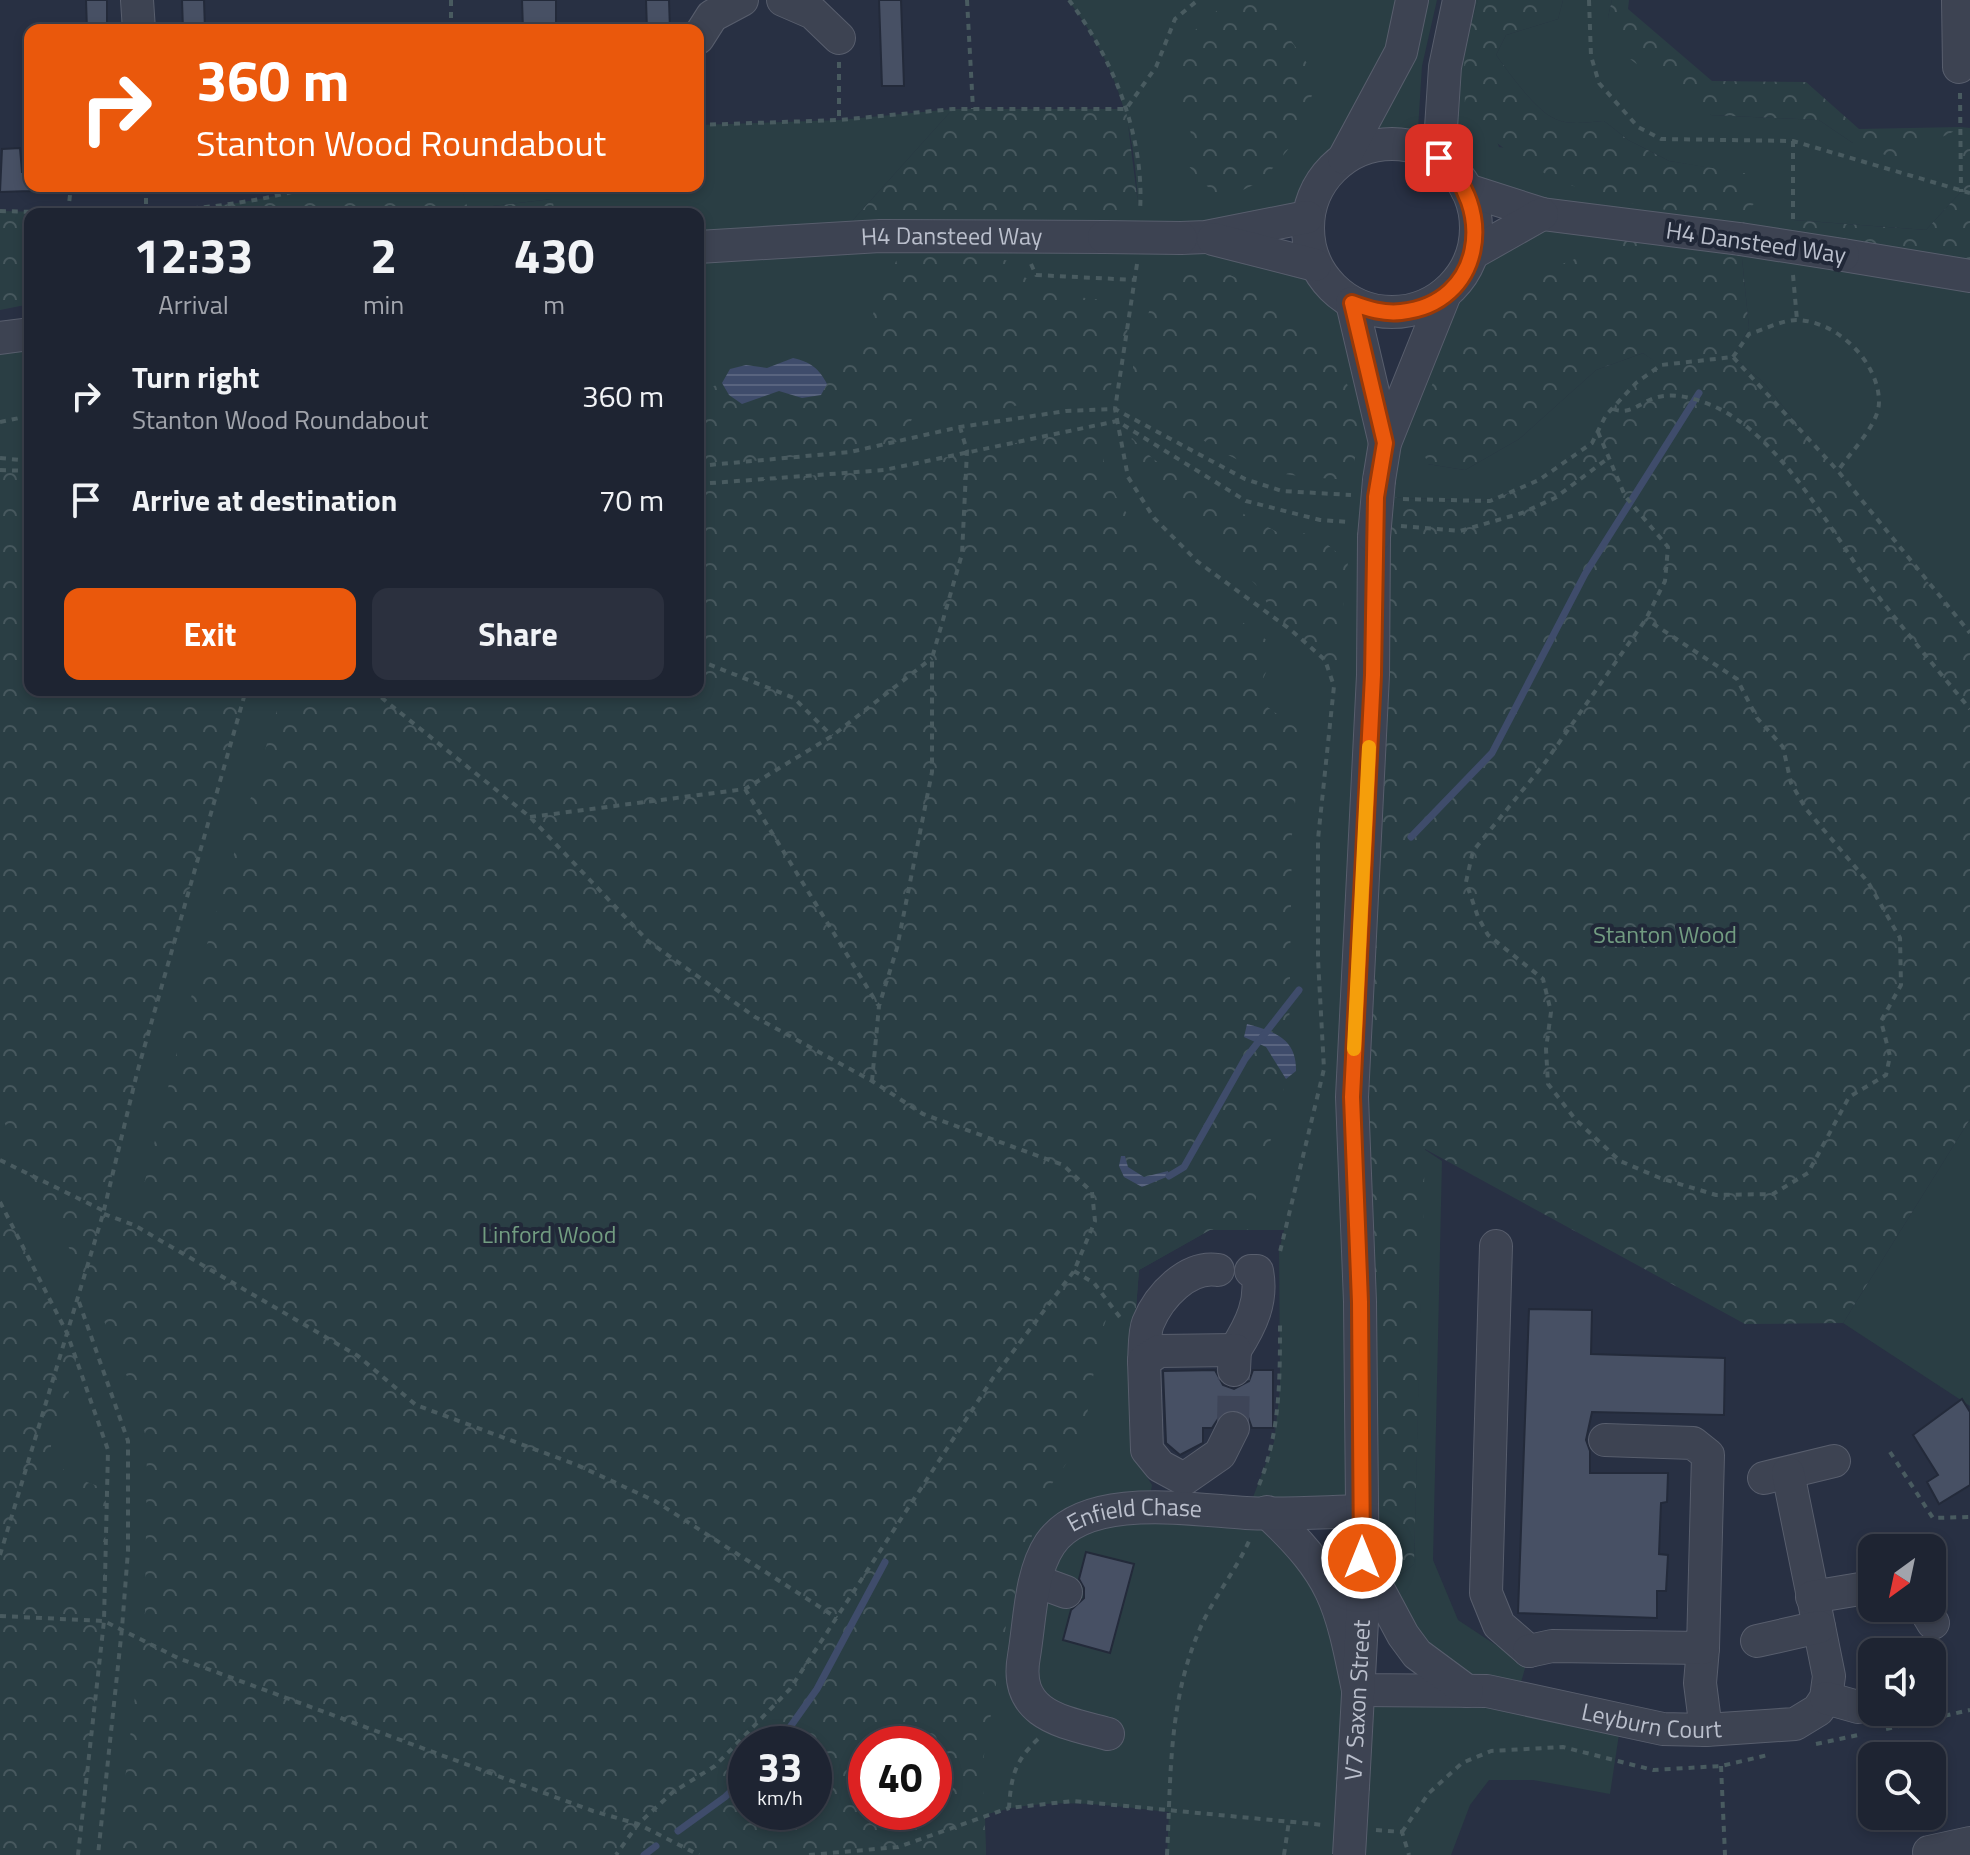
<!DOCTYPE html>
<style>
body{margin:0;font-family:"Titillium Web",sans-serif;background:#2b303e;color:#f1f3f6;height:100vh;display:flex;flex-direction:column;font-size:30px;white-space:nowrap}
*{box-sizing:border-box;margin:0}
p{font-size:26px;color:#a1a4ac}
.icon{flex:none;width:44px;height:44px;fill:none;stroke:currentColor;stroke-width:2;stroke-linecap:round;stroke-linejoin:round}
.map{position:relative;flex:1;overflow:hidden}
.details{position:absolute;left:24px;top:208px;width:680px;height:488px;display:flex;flex-direction:column;background:#1e2432;border-radius:16px;box-shadow:0 4px 12px #0003,0 0 0 2px #3c414d}
.details>*{flex:none}
.banner{position:absolute;left:24px;top:24px;width:680px;height:168px;border-radius:16px;box-shadow:0 4px 12px #0003,0 0 0 2px #3c414d;background:#ea580c;color:#fff;overflow:hidden}
.needle{width:52px;rotate:213deg}
.buttons{position:absolute;left:1858px;top:1534px;display:grid;gap:16px}
.buttons a{display:grid;place-items:center;width:88px;height:88px;border-radius:16px;background:#1e2432;box-shadow:0 4px 12px #0003,0 0 0 2px #3c414d;font-size:40px}
.speed{position:absolute;left:728px;top:1726px;display:flex;gap:16px;font-size:40px;font-weight:700;text-align:center}
.speed>*{display:grid;place-content:center;width:104px;height:104px;border-radius:50%;background:#1e2432;box-shadow:0 4px 12px #0003,0 0 0 2px #3c414d;line-height:1}
.speed small{font-size:20px;font-weight:400}
.speed .limit{border:12px solid #d22;background:#fff;color:#111}
.pin{position:absolute;display:grid;place-items:center;width:68px;height:68px;color:#fff;margin:-34px;border-radius:16px;box-shadow:0 4px 12px #0006}
.me{position:absolute;width:88px;margin:-44px;rotate:0deg;stroke-linejoin:round;filter:drop-shadow(0 0 6px #0008)}
.turn{display:flex;align-items:center;gap:28px;height:168px;padding:0 40px;font-size:36px}
.turn .icon{width:104px;height:104px;stroke-width:2.5}
.turn b{display:block;font-size:56px;line-height:68px}
.eta{display:flex;justify-content:space-evenly;align-items:center;height:136px;text-align:center}
.eta b{font-size:48px;font-weight:700;line-height:56px}
.action{display:flex;gap:16px;margin-top:auto;padding:16px 40px}
.action a{flex:1;height:92px;border-radius:16px;background:#ea580c;color:#fff;font-size:32px;font-weight:700;line-height:92px;text-align:center}
.action a+a{background:#2b303e;color:#f1f3f6}
ul{padding:0;list-style:none}
li{display:flex;align-items:center;gap:24px;height:104px;padding:0 40px}
li div{flex:1}
li b{display:block;font-size:30px}
li em{font-style:normal}
.map>svg:first-child{display:block}
.green{fill:#2a3e44;fill-rule:evenodd}
.forest{fill:url(#forest-crowns);fill-rule:evenodd}
.water{fill:url(#water-rules)}
.lines{fill:none;stroke-linecap:round;stroke-linejoin:round}
.stream{stroke:#3f4c6b;stroke-width:7}
.building{fill:#475064;stroke:#232a3a;stroke-width:2}
.minor-tunnel{stroke:#3e4558;stroke-width:32;stroke-dasharray:32 16;stroke-linecap:butt}
.minor-casing{stroke:#585e6d;stroke-width:34}
.path{stroke:#495b60;stroke-width:4;stroke-dasharray:6 6;stroke-linecap:butt}
.minor{stroke:#3d4352;stroke-width:32}
.minor-bridge-casing{stroke:#585e6d;stroke-width:34;stroke-linecap:butt}
.minor-bridge{stroke:#3d4352;stroke-width:32}
.route-casing{stroke:#983908;stroke-width:20}
.route{stroke:#ea580c;stroke-width:14}
.slow{stroke:#f59e0b;stroke-width:14}
.labels{text-anchor:middle;stroke-width:8;stroke-linejoin:round;paint-order:stroke}
.street-label{font-size:24px;fill:#babfcc;stroke:#212838}
.park-label{font-size:24px;fill:#729c81;stroke:#212838}
</style>
<div class="map">
<svg width="1970" height="1855" viewBox="0 0 1970 1855">
<defs>
<pattern id="forest-crowns" width="20" height="18" patternUnits="userSpaceOnUse" patternTransform="scale(2)"><rect width="20" height="18" fill="#2a3e44"/><path d="M2 6a3 3 0 1 1 6 0M12 15a3 3 0 1 1 6 0" fill="none" stroke="#47585e"/></pattern>
<pattern id="water-rules" width="6" height="5" patternUnits="userSpaceOnUse" patternTransform="scale(2)"><rect width="6" height="5" fill="#3f4c6b"/><path d="M0 2.5h6" fill="none" stroke="#59647f"/></pattern>
</defs>
<rect width="100%" height="100%" fill="#283043"/>
<!-- green -->
<path class="green" d="M 1068,0 L 1412,0 L 1344,158 C 1325,175 1314,192 1307,217 L 1209,237 L 1315,265 L 1332,288 L 1352,303 L 1384,441 L 1445,294 L 1464,273 L 1473,253 L 1541,214 L 1467,190 L 1439,158 L 1459,0 L 1478,0 L 1464,47 L 1499,147 L 1762,177 L 1669,161 L 1628,140 L 1604,121 C 1588,122 1571,126 1555,119 C 1535,110 1509,73 1496,55 L 1506,35 L 1558,19 L 1563,0 L 1612,0 L 1608,17 L 1711,115 L 1819,120 L 1853,143 L 1961,127 L 1961,192 L 1926,230 L 1794,220 L 1791,245 L 1970,275 L 1970,633 L 1763,382 L 1733,357 L 1749,328 L 1740,239 L 1428,464 L 1465,470 L 1519,439 L 1596,370 L 1643,353 L 1661,365 L 1636,383 L 1592,443 L 1539,480 L 1490,501 L 1377,497 L 1362,1511 L 1268,1512 L 1300,1543 L 1358,1690 L 1466,1690 L 1379,1593 L 1414,1564 L 1424,1149 L 1442,1161 L 1433,1560 L 1458,1620 L 1526,1665 L 1517,1696 L 1621,1721 L 1610,1794 L 1533,1780 L 1489,1780 L 1470,1805 L 1451,1855 L 1167,1855 L 1169,1812 C 1106,1805 1046,1795 985,1815 L 986,1855 L 0,1855 L 0,338 L 30,334 L 30,690 L 698,690 L 698,214 L 554,214 L 552,199 L 467,209 L 461,186 L 698,186 L 698,125 L 839,120 L 953,109 L 837,238 L 1138,232 C 1139,143 1123,72 1068,0 ZM 1210,1230 L 1284,1230 L 1279,1251 L 1280,1388 L 1274,1442 L 1247,1513 L 1148,1508 L 1152,1485 L 1142,1469 L 1147,1450 L 1134,1335 L 1139,1270 ZM 746,1744 L 814,1744 L 814,1812 L 746,1812 ZM 866,1744 L 934,1744 L 934,1812 L 866,1812 Z
M 1423,0 L 1437,0 L 1422,66 L 1418,130 L 1377,128 Z
M 1970,1119 L 1970,1406 L 1843,1323 Z"/>
<!-- forest -->
<path class="forest" d="M 1229,0 L 1254,0 L 1290,39 L 1318,79 L 1295,141 L 1263,180 L 1225,199 L 1204,184 L 1187,164 L 1192,137 L 1179,93 L 1184,40 Z
M 1478,0 L 1563,0 L 1558,19 L 1506,35 L 1496,55 C 1509,73 1535,110 1555,119 C 1571,126 1588,122 1604,121 L 1628,140 L 1669,161 L 1762,176 L 1756,202 L 1734,222 C 1623,202 1549,197 1465,115 L 1464,47 Z
M 1612,0 L 1629,0 L 1628,9 L 1712,81 L 1806,82 L 1859,129 L 1961,127 L 1970,128 L 1970,261 L 1791,245 L 1793,220 L 1926,230 L 1961,192 L 1961,128 L 1896,159 L 1853,143 L 1819,120 L 1711,115 L 1683,100 L 1625,55 L 1608,17 Z
M 953,109 L 1126,109 L 1138,204 L 1138,232 L 836,239 Z
M 313,186 L 461,186 L 468,209 L 553,199 L 554,214 L 30,214 L 30,304 L 0,310 L 0,211 C 103,214 214,216 313,186 Z
M 1654,228 L 1740,239 L 1749,328 L 1733,357 L 1763,382 L 1970,633 L 1970,1119 L 1843,1323 L 1745,1324 L 1425,1149 L 1414,1564 L 1379,1593 L 1360,1302 L 1376,497 L 1490,501 L 1539,480 L 1592,443 L 1606,415 L 1636,383 L 1660,365 L 1643,353 L 1596,370 L 1519,439 L 1465,470 L 1428,464 L 1413,426 L 1450,346 L 1552,268 Z
M 900,252 L 974,253 L 1009,261 C 1036,299 1087,297 1129,303 L 1127,337 L 1108,394 L 1070,400 L 1039,399 L 1008,408 L 924,409 L 913,417 L 901,441 L 850,452 L 698,466 L 698,392 L 722,383 L 729,395 L 779,391 L 802,398 L 827,384 L 821,374 L 849,355 L 866,330 Z
M 1212,266 L 1269,294 L 1304,324 L 1339,368 L 1361,412 L 1352,480 C 1321,478 1289,477 1259,468 C 1213,454 1171,416 1133,388 L 1133,363 L 1161,273 Z
M 1098,426 C 1102,445 1103,469 1111,486 C 1145,557 1216,601 1277,648 L 1259,688 L 1266,706 L 1302,732 L 1292,835 L 1289,1043 L 1273,1031 L 1266,1047 L 1286,1079 L 1248,1230 L 1210,1230 L 1139,1270 L 1134,1335 L 1111,1306 L 1099,1340 L 1083,1440 L 1044,1495 L 1007,1620 L 982,1767 L 986,1855 L 116,1855 L 145,1612 L 147,1440 L 128,1379 L 85,1275 L 46,1209 L 5,1124 L 0,1102 L 0,470 L 30,471 L 30,690 L 246,690 L 137,1073 L 103,1213 L 134,1225 L 187,1011 L 283,690 L 698,690 L 698,484 L 884,470 ZM 746,1744 L 814,1744 L 814,1812 L 746,1812 ZM 866,1744 L 934,1744 L 934,1812 L 866,1812 Z
M 1132,438 L 1153,459 L 1240,512 L 1277,532 L 1315,534 L 1348,562 L 1334,686 L 1325,660 L 1273,617 L 1261,590 L 1133,460 L 1128,445 Z
M 0,1201 L 67,1333 L 76,1359 L 64,1414 L 52,1433 L 50,1459 L 73,1477 L 106,1489 L 104,1621 L 78,1855 L 0,1855 Z"/>
<!-- water -->
<path class="water" d="M 793,358 C 810,362 819,368 827,384 L 821,395 L 802,398 L 779,391 L 742,404 L 729,395 L 722,383 L 730,369 L 746,365 L 767,368 Z
M 1247,1024 C 1274,1031 1297,1039 1296,1071 L 1286,1079 L 1266,1047 L 1244,1037 Z
M 1121,1156 L 1125,1156 L 1128,1167 L 1144,1177 L 1168,1171 L 1169,1176 L 1142,1187 L 1124,1177 L 1119,1166 Z"/>
<g class="lines">
<!-- stream -->
<path class="stream" d="M 1411,837 L 1492,753 L 1585,574 L 1699,393
M 1169,1176 L 1184,1167 L 1245,1059 L 1299,990
M 778,1744 L 817,1689 L 885,1562
M 678,1831 L 725,1797 L 746,1777
M 644,1855 L 656,1846"/>
</g>
<!-- building -->
<path class="building" d="M 86,0 L 107,0 L 107,30 L 87,30 Z
M 182,0 L 204,0 L 205,30 L 183,30 Z
M 522,0 L 556,0 L 556,30 L 523,30 Z
M 646,0 L 669,0 L 670,30 L 647,30 Z
M 879,0 L 901,0 L 904,86 L 882,86 Z
M 20,148 L 22,172 L 30,172 L 30,191 L 0,192 L 2,149 Z
M 1529,1309 L 1592,1310 L 1591,1354 L 1725,1358 L 1724,1415 L 1592,1412 L 1586,1440 L 1590,1451 L 1590,1473 L 1668,1473 L 1667,1502 L 1661,1503 L 1659,1554 L 1668,1555 L 1666,1591 L 1657,1591 L 1657,1618 L 1518,1613 Z
M 1215,1370 L 1223,1385 L 1234,1389 L 1249,1381 L 1253,1370 L 1273,1370 L 1273,1428 L 1252,1428 L 1248,1417 L 1231,1409 L 1222,1413 L 1212,1428 L 1203,1428 L 1203,1443 L 1180,1455 L 1166,1443 L 1163,1371 Z
M 1962,1399 L 1970,1412 L 1970,1485 L 1939,1504 L 1927,1482 L 1938,1475 L 1913,1435 Z
M 1086,1552 L 1134,1564 L 1110,1653 L 1063,1640 L 1071,1610 L 1084,1598 L 1084,1588 L 1079,1579 Z"/>
<g class="lines">
<!-- minor-tunnel -->
<path class="minor-tunnel" d="M 1233,1428 L 1234,1370"/>
<defs>
<g id="minor">
<path d="M 137,0 L 139,30"/>
<path d="M 783,0 L 813,13 L 839,38"/>
<path d="M 1958,0 L 1959,67"/>
<path d="M 698,38 L 712,16 L 742,0"/>
<circle cx="1392" cy="228" r="84"/>
<path d="M 1344,158 L 1401,52 L 1412,0"/>
<path d="M 1439,158 L 1445,67 L 1459,0"/>
<path d="M 1467,190 L 1542,214 L 1740,239"/>
<path d="M 1181,238 L 1206,237 L 1307,217"/>
<path d="M 1213,239 L 1315,265"/>
<path id="s1" d="M 698,247 L 880,236 L 1104,237"/>
<path d="M 1473,253 L 1542,214"/>
<path d="M 1843,255 L 1970,276"/>
<path d="M 1352,303 L 1385,443"/>
<path d="M 0,338 L 30,334"/>
<path d="M 1379,480 L 1385,443 L 1445,294"/>
<path d="M 1496,1246 L 1486,1593 L 1499,1625 L 1529,1651"/>
<path d="M 1235,1350 C 1251,1325 1263,1301 1257,1271 L 1251,1271"/>
<path d="M 1144,1361 C 1145,1350 1144,1333 1148,1323 C 1159,1296 1188,1265 1218,1270"/>
<path d="M 1233,1428 L 1220,1454 L 1184,1479 L 1160,1466 L 1147,1450 L 1144,1361 L 1159,1351 L 1235,1350 L 1234,1370"/>
<path d="M 1764,1478 L 1834,1461"/>
<path id="s2" d="M 1267,1512 C 1335,1576 1340,1601 1358,1690 L 1487,1691 L 1663,1729 L 1706,1730 L 1795,1724 L 1818,1710 L 1826,1698 L 1829,1676 L 1788,1473"/>
<path d="M 1365,1564 L 1403,1635 L 1417,1654 L 1467,1691"/>
<path d="M 1036,1581 L 1066,1592"/>
<path d="M 1812,1597 L 1872,1587"/>
<path d="M 1924,1608 L 1933,1623"/>
<path d="M 1757,1641 L 1819,1627"/>
<path d="M 1703,1648 L 1700,1683 L 1706,1730"/>
<path d="M 1529,1651 L 1552,1646 L 1703,1648 L 1708,1455 L 1693,1443 L 1605,1440"/>
<path d="M 1826,1698 L 1858,1707 L 1872,1704"/>
<path id="s3" d="M 1108,1734 C 1064,1722 1013,1716 1024,1656 C 1030,1621 1030,1574 1050,1544 C 1086,1491 1193,1510 1246,1513 C 1284,1515 1323,1512 1362,1511"/>
<path id="s4" d="M 1353,1786 L 1363,1603 L 1360,1302 L 1352,1097 L 1373,675 L 1374,537"/>
<path d="M 1930,1855 L 1929,1852 L 1970,1843"/>
</g>
</defs>
<!-- minor casing -->
<use href="#minor" class="minor-casing"/>
<!-- path -->
<path class="path" d="M 967,0 L 973,109
M 1069,0 C 1113,59 1145,136 1140,211
M 1589,0 L 1591,56 L 1599,83 L 1638,127 L 1661,139 L 1793,141 L 1970,193
M 451,30 L 451,0
M 839,62 L 839,120
M 1960,93 L 1961,192
M 698,125 L 839,120 L 953,109 L 1126,109 L 1156,67 L 1175,19 L 1198,0
M 1793,141 L 1793,222
M 146,186 L 146,214
M 0,211 C 103,214 214,216 313,186
M 68,213 L 71,186
M 1031,264 L 1036,275 L 1136,280
M 1137,264 L 1115,409 L 1128,477 L 1154,518 L 1198,562 L 1291,630 L 1325,660 L 1334,686 L 1318,839 L 1318,959 L 1324,1069 L 1279,1256
M 1793,275 L 1797,320
M 1733,357 L 1749,334 C 1763,330 1782,320 1797,320 C 1837,321 1879,362 1879,402 C 1879,425 1850,452 1838,471
M 24,362 L 28,416
M 1613,409 C 1631,416 1641,401 1658,397 C 1676,393 1694,398 1711,405 C 1783,435 1835,540 1881,600 C 1910,637 1940,673 1970,709
M 0,422 L 29,416
M 1598,432 L 1625,496 L 1668,547 L 1665,581 L 1646,619 L 1544,764 L 1473,851 L 1466,882 L 1478,917 L 1488,935 L 1543,979 L 1551,1012 L 1546,1049 L 1548,1084 L 1575,1119 L 1620,1161 L 1660,1178 L 1716,1195 L 1773,1194 L 1808,1173 L 1849,1097 L 1886,1075 L 1890,1056 L 1881,1021 L 1901,985 L 1900,938 L 1868,882 L 1806,809 L 1791,783 L 1783,747 L 1757,718 L 1737,679 L 1646,619
M 0,458 L 30,461
M 698,466 L 850,452 L 960,427 L 1066,411 L 1115,409 L 1245,479 L 1282,491 L 1351,495
M 0,470 L 30,471
M 698,484 L 884,470 L 1117,421 L 1246,501 L 1320,520 L 1348,522
M 1403,499 L 1490,501 L 1539,480 L 1592,443 L 1606,415 L 1636,383 L 1661,365 L 1733,357 L 1838,471 L 1970,633
M 1401,526 L 1460,531 L 1522,513 L 1555,498 L 1607,459
M 698,660 L 794,698 L 832,736
M 372,690 L 530,817 L 648,941 L 755,1017 L 872,1081 L 923,1114 L 1063,1165 L 1092,1192 L 1095,1221 L 1074,1271 L 993,1378 L 790,1689 L 715,1766 L 673,1792 L 638,1824 L 616,1855
M 745,789 L 878,1005
M 530,817 L 745,789 L 832,736 L 932,658
M 872,1081 L 879,1006 L 897,948 L 932,772 L 932,658 L 962,554 L 967,451 L 960,427
M 0,1160 L 104,1211
M 0,1202 L 67,1333 L 108,1450 L 104,1621 L 78,1855
M 104,1214 L 134,1225 L 358,1356 L 416,1405 L 577,1465 L 655,1501 L 837,1618
M 1074,1271 L 1094,1283 L 1122,1320
M 79,1302 L 128,1441 L 128,1551 L 122,1628 L 98,1855
M 1890,1452 L 1933,1518 L 1970,1517
M 1259,1485 C 1280,1433 1280,1380 1280,1325
M 0,1555 L 103,1214 L 137,1073 L 246,690
M 0,1616 L 104,1621 L 178,1658 L 593,1811 L 638,1824 L 699,1855
M 1886,1729 L 1970,1710
M 1038,1739 C 1015,1761 1011,1776 1009,1808 L 1073,1801 L 1324,1825
M 1816,1744 L 1858,1735
M 1721,1766 L 1725,1855
M 1376,1830 L 1402,1832 L 1409,1855
M 1402,1832 L 1429,1793 L 1462,1763 L 1491,1751 L 1563,1747 L 1653,1770 L 1721,1766 L 1768,1755
M 809,1855 L 898,1847 L 1009,1808
M 1167,1855 C 1171,1778 1168,1703 1199,1631 C 1212,1599 1236,1571 1250,1539
M 1284,1855 L 1289,1821"/>
<!-- minor -->
<use href="#minor" class="minor"/>
<defs>
<path id="minor-bridge" d="M 1104,237 L 1181,238
M 1740,239 L 1843,255
M 1374,537 L 1379,480
M 1349,1855 L 1353,1786"/>
</defs>
<!-- minor-bridge casing -->
<use href="#minor-bridge" class="minor-bridge-casing"/>
<!-- minor-bridge -->
<use href="#minor-bridge" class="minor-bridge"/>
</g>
<g class="lines">
<defs>
<path id="route" d="M 1362,1558 L 1360,1302 L 1352,1097 L 1373,675 L 1376,497 L 1385,443 L 1352,303 C 1368,309 1384,314 1401,312 C 1483,304 1497,207 1439,158"/>
</defs>
<!-- route casing -->
<use href="#route" class="route-casing"/>
<!-- route -->
<use href="#route" class="route"/>
<!-- slow -->
<path class="slow" d="M 1354,1049 L 1369,747"/>
</g>
<g class="labels">
<!-- street labels -->
<g class="street-label">
<text dy="8" stroke="none"><textPath href="#s1" startOffset="254">H4 Dansteed Way</textPath></text>
<text transform="translate(1756 243) rotate(8)" y="8">H4 Dansteed Way</text>
<text dy="8" stroke="none"><textPath href="#s3" startOffset="342">Enfield Chase</textPath></text>
<text dy="8" stroke="none"><textPath href="#s4" startOffset="86">V7 Saxon Street</textPath></text>
<text dy="8" stroke="none"><textPath href="#s2" startOffset="502">Leyburn Court</textPath></text>
</g>
<!-- park labels -->
<g class="park-label">
<text x="1665" y="943">Stanton Wood</text>
<text x="549" y="1243">Linford Wood</text>
</g>
</g>
</svg>
<div class="buttons">
<a><svg class="needle" viewBox="-14 -14 28 28"><path d="M0-13l5 13h-10z" fill="#e53935"/><path d="M0 13l5-13h-10z" fill="#a1a4ac"/></svg></a>
<a><svg class="icon" aria-label="sound" viewBox="0 0 24 24"><path d="M4 9h4l5-4v14l-5-4H4zM17 9q2 3 0 6"/></svg></a>
<a><svg class="icon" aria-label="search" viewBox="0 0 24 24"><circle cx="10" cy="10" r="6"/><path d="M15 15l6 6"/></svg></a>
</div>
<div class="speed"><div>33<small>km/h</small></div><div class="limit">40</div></div>
<div class="pin" style="left:1439px;top:158px;background:#d93025"><svg class="icon" aria-label="arrive" viewBox="0 0 24 24"><path d="M6 21V4h12l-3 4 3 4H6"/></svg></div>
<svg class="me" style="left:1362px;top:1558px" viewBox="-20 -20 40 40"><circle r="17" fill="#ea580c" stroke="#fff" stroke-width="3"/><path d="M0-11L8 9 0 5-8 9z" fill="#fff"/></svg>
<div class="banner">
<div class="turn"><svg class="icon" aria-label="right" viewBox="0 0 24 24"><path d="M7 20v-9h11M14 6l5 5-5 5"/></svg><div><b>360 m</b>Stanton Wood Roundabout</div></div>
</div>
<section class="details">
<div class="eta">
<div><b>12:33</b><p>Arrival</p></div>
<div><b>2</b><p>min</p></div>
<div><b>430</b><p>m</p></div>
</div>
<ul>
<li><svg class="icon" aria-label="right" viewBox="0 0 24 24"><path d="M7 20v-9h11M14 6l5 5-5 5"/></svg><div><b>Turn right</b><p>Stanton Wood Roundabout</p></div><em>360 m</em></li>
<li><svg class="icon" aria-label="arrive" viewBox="0 0 24 24"><path d="M6 21V4h12l-3 4 3 4H6"/></svg><div><b>Arrive at destination</b></div><em>70 m</em></li>
</ul>
<div class="action"><a>Exit</a><a>Share</a></div>
</section>
</div>
